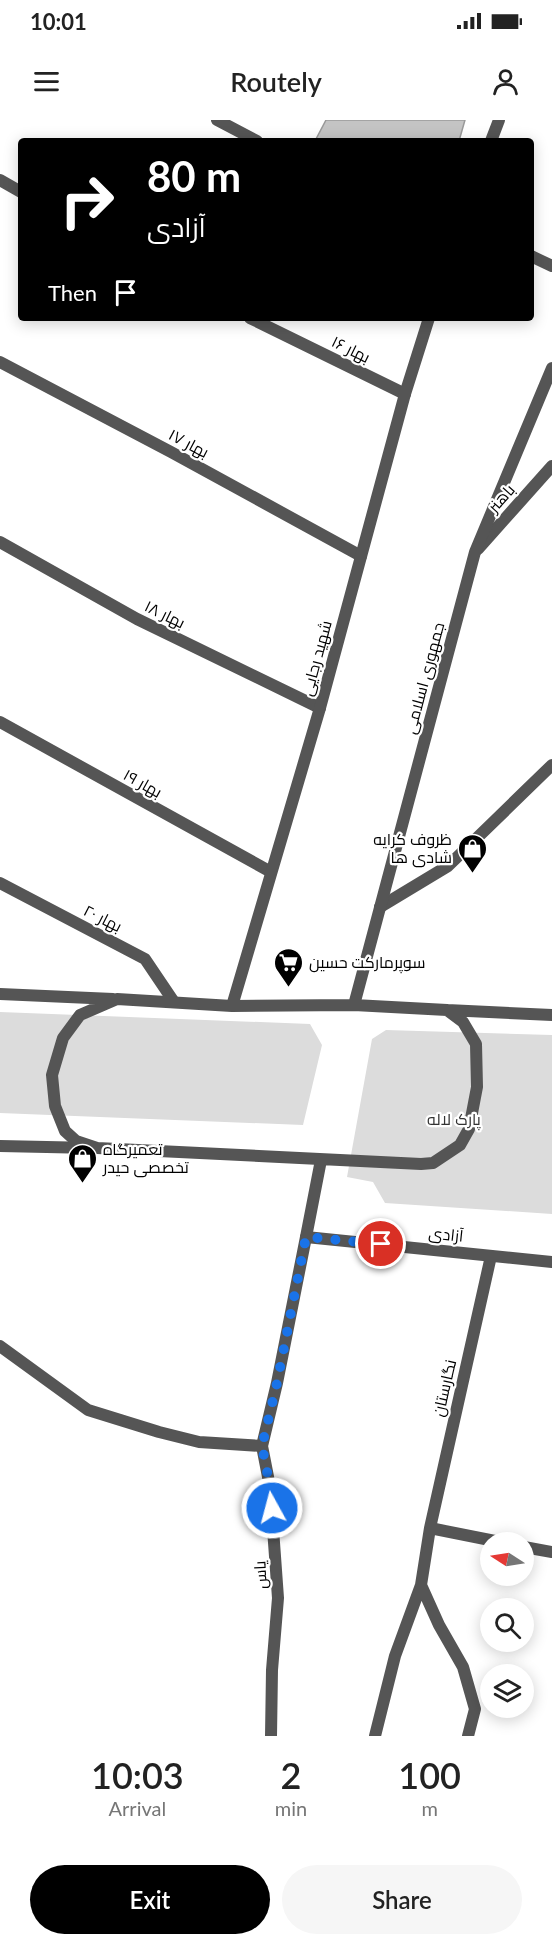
<!DOCTYPE html>
<meta charset="utf-8">
<style>
body{margin:0;font-family:Lato,Cairo,sans-serif;background:#f6f6f6;color:#222;height:100vh;display:flex;flex-direction:column;font-size:22px;white-space:nowrap}
*{box-sizing:border-box;margin:0}
p{font-size:20px;color:#767676}
.icon{flex:none;width:33px;height:33px;fill:none;stroke:currentColor;stroke-width:2;stroke-linecap:round;stroke-linejoin:round}
.map{position:relative;height:1616px;overflow:hidden}
.sheet{display:flex;flex-direction:column;background:#fff;flex:1}
.sheet>*{flex:none}
.banner{position:absolute;left:18px;top:18px;width:516px;height:183px;border-radius:6px;box-shadow:0 3px 15px #0003;background:#000;color:#fff;overflow:hidden}
.needle{width:39px;rotate:282deg}
.buttons{position:absolute;left:480px;top:1412px;display:grid;gap:12px}
.buttons a{display:grid;place-items:center;width:54px;height:54px;border-radius:50%;background:#fff;box-shadow:0 3px 15px #0003;font-size:30px}
.pin{position:absolute;display:grid;place-items:center;width:51px;height:51px;color:#fff;margin:-26px;border:3px solid #fff;border-radius:50%;box-shadow:0 2px 6px #0007}
.me{position:absolute;width:66px;margin:-33px;rotate:353deg;stroke-linejoin:round;filter:drop-shadow(0 0 4px #0008)}
.turn{display:flex;align-items:center;gap:21px;height:126px;padding:0 30px;font-size:27px}
.turn .icon{width:78px;height:78px;stroke-width:2.5}
.turn b{display:block;font-size:42px;line-height:51px}
.then{display:flex;align-items:center;height:57px;padding:0 30px;background:#0003;gap:12px;font-size:22px}
.eta{display:flex;justify-content:space-evenly;align-items:center;height:102px;text-align:center}
.eta b{font-size:36px;font-weight:600;line-height:42px}
.button{display:flex;gap:12px;margin-top:auto;padding:12px 30px}
.button a{flex:1;height:69px;border-radius:36px;background:#000;color:#fff;font-size:24px;font-weight:600;line-height:69px;text-align:center}
.button a+a{background:#f6f6f6;color:#222}
.status{display:flex;justify-content:space-between;align-items:center;height:42px;padding:0 30px;background:#fff;direction:ltr}
.status svg{height:16px;fill:currentColor}
header{display:flex;justify-content:space-between;align-items:center;height:78px;padding:0 30px;background:#fff;font-size:27px;font-weight:600}
.map>svg:first-child{display:block}
.green{fill:#dcdcdc}
.building{fill:#c4c4c4;stroke:#999;stroke-width:1.5}
.lines{fill:none;stroke-linecap:round;stroke-linejoin:round}
.service{stroke:#555;stroke-width:12}
.minor{stroke:#555;stroke-width:12}
.tertiary{stroke:#555;stroke-width:12}
.route{stroke:#1a73e8;stroke-width:10;stroke-dasharray:0 18}
.labels{text-anchor:middle;stroke-width:4.5;stroke-linejoin:round;paint-order:stroke}
.street-label{font-size:16px;fill:#000;stroke:#fff}
.poi-label{font-size:16px;fill:#000;stroke:#fff;text-anchor:start}
.park-label{font-size:16px;fill:#333;stroke:#fff}
</style>
<div class="status"><b>10:01</b><svg viewBox="0 0 49 12"><path d="M0 12V9h3v3zM5 12V6h3v6zM10 12V3h3v9zM15 12V0h3v12zM26 1h20v11H26zM47 4h2v5h-2z"/></svg></div>
<header><svg class="icon" aria-label="menu" viewBox="0 0 24 24"><path d="M4 6h16M4 12h16M4 18h16"/></svg>Routely<svg class="icon" aria-label="person" viewBox="0 0 24 24"><circle cx="12" cy="8" r="4"/><path d="M4 21q1-7 8-7t8 7"/></svg></header>
<div class="map">
<svg width="552" height="1616" viewBox="0 0 552 1616">
<rect width="100%" height="100%" fill="#fff"/>
<!-- green -->
<path class="green" d="M 0,892 L 310,904 L 322,925 L 303,1005 L 0,993 Z
M 386,910 L 552,915 L 552,1094 L 385,1083 L 373,1062 L 347,1057 L 372,919 Z"/>
<!-- building -->
<path class="building" d="M 326,0 L 465,0 L 459,21 L 315,21 Z"/>
<g class="lines">
<!-- service -->
<path class="service" d="M 217,0 L 257,21
M 0,60 L 21,72
M 531,136 L 552,146
M 250,198 L 405,274"/>
<!-- minor -->
<path class="minor" d="M 0,242 L 171,332 L 361,436
M 0,422 L 137,499 L 320,588
M 478,429 L 552,346
M 0,602 L 271,752
M 0,763 L 145,839 L 174,882
M 380,787 L 448,746 L 552,645
M 0,1026 L 93,1028
M 0,1226 L 88,1290 L 159,1312 L 199,1322 L 262,1326
M 430,1408 L 500,1422
M 524,1427 L 552,1432
M 421,1465 L 439,1505 L 463,1547 L 475,1589 L 468,1616
M 271,1616 L 272,1550 L 278,1478 L 270,1367 L 262,1326 L 277,1263 L 306,1117
M 375,1616 L 395,1536 L 421,1465 L 430,1408 L 491,1136"/>
<!-- tertiary -->
<path class="tertiary" d="M 491,21 L 499,0
M 0,874 L 113,879
M 117,879 L 232,886 L 354,885 L 447,890 L 463,902 L 476,924 L 477,967 L 469,1009 L 460,1025 L 433,1043 L 421,1044 L 97,1028 L 76,1021 L 65,1011 L 55,986 L 52,955 L 63,918 L 80,895 Z
M 354,885 L 475,432 L 552,248
M 232,886 L 320,588 L 405,274 L 429,198
M 447,890 L 552,895
M 321,1040 L 306,1117 L 552,1142"/>
</g>
<g class="lines">
<!-- route -->
<path class="route" d="M 272,1388 L 270,1367 L 262,1326 L 277,1263 L 306,1117 L 381,1124"/>
</g>
<!-- icons -->
<defs>
<symbol id="shop-pin" viewBox="-11 -11 22 30"><path d="M0 17L-7.5 6A9.5 9.5 0 1 1 7.5 6Z" fill="#000" stroke="#fff"/><path d="M-5-2.5h2.3a2.7 3.5 0 0 1 5.4 0H5L5.5 6h-11ZM-1.5-2.5h3a1.5 2.3 0 0 0-3 0Z" fill="#fff"/></symbol>
<symbol id="supermarket-pin" viewBox="-11 -11 22 30"><path d="M0 17L-7.5 6A9.5 9.5 0 1 1 7.5 6Z" fill="#000" stroke="#fff"/><path d="M-6-5.5h2.5l.6 2H6L4.5 2H-2.5L-4.4-4H-6ZM-1.5 3.2a1.3 1.3 0 1 0 .1 0ZM3 3.2a1.3 1.3 0 1 0 .1 0Z" fill="#fff"/></symbol>
</defs>
<g fill-rule="evenodd">
<use href="#shop-pin" x="456" y="712" width="33" height="45"/>
<use href="#supermarket-pin" x="272" y="826" width="33" height="45"/>
<use href="#shop-pin" x="66" y="1022" width="33" height="45"/>
</g>
<g class="labels">
<!-- street labels -->
<g class="street-label">
<text transform="translate(351 229) rotate(26)" y="6">بهار ۱۶</text>
<text transform="translate(189 323) rotate(28)" y="6">بهار ۱۷</text>
<text transform="translate(501 378) rotate(-48)" y="6">باهنر</text>
<text transform="translate(165 494) rotate(26)" y="6">بهار ۱۸</text>
<text transform="translate(316 538) rotate(-75)" y="6">شهید رجایی</text>
<text transform="translate(424 558) rotate(-75)" y="6">جمهوری اسلامی</text>
<text transform="translate(143 663) rotate(29)" y="6">بهار ۱۹</text>
<text transform="translate(103 798) rotate(27)" y="6">بهار ۲۰</text>
<text transform="translate(446 1114) rotate(6)" y="6">آزادی</text>
<text transform="translate(444 1268) rotate(-77)" y="6">نگارستان</text>
<text transform="translate(260 1455) rotate(-93)" y="6">یاس</text>
</g>
<!-- poi labels -->
<g class="poi-label">
<text x="452" y="725" text-anchor="end">ظروف کرایه<tspan x="452" dy="18">شادی ها</tspan></text>
<text x="309" y="848">سوپرمارکت حسین</text>
<text x="103" y="1035">تعمیرگاه<tspan x="103" dy="18">تخصصی حیدر</tspan></text>
</g>
<!-- park labels -->
<g class="park-label">
<text x="454" y="1005">پارک لاله</text>
</g>
</g>
</svg>
<div class="buttons">
<a><svg class="needle" viewBox="-14 -14 28 28"><path d="M0-13l5 13h-10z" fill="#e53935"/><path d="M0 13l5-13h-10z" fill="#767676"/></svg></a>
<a><svg class="icon" aria-label="search" viewBox="0 0 24 24"><circle cx="10" cy="10" r="6"/><path d="M15 15l6 6"/></svg></a>
<a><svg class="icon" aria-label="layers" viewBox="0 0 24 24"><path d="M12 4l9 5-9 5-9-5zM3 14l9 5 9-5"/></svg></a>
</div>
<div class="pin" style="left:381px;top:1124px;background:#d93025"><svg class="icon" aria-label="arrive" viewBox="0 0 24 24"><path d="M6 21V4h12l-3 4 3 4H6"/></svg></div>
<svg class="me" style="left:272px;top:1388px" viewBox="-20 -20 40 40"><circle r="17" fill="#1a73e8" stroke="#fff" stroke-width="3"/><path d="M0-11L8 9 0 5-8 9z" fill="#fff"/></svg>
<div class="banner">
<div class="turn"><svg class="icon" aria-label="right" viewBox="0 0 24 24"><path d="M7 20v-9h11M14 6l5 5-5 5"/></svg><div><b>80 m</b>آزادی</div></div>
<div class="then">Then<svg class="icon" aria-label="arrive" viewBox="0 0 24 24"><path d="M6 21V4h12l-3 4 3 4H6"/></svg></div>
</div>
</div>
<section class="sheet">
<div class="eta">
<div><b>10:03</b><p>Arrival</p></div>
<div><b>2</b><p>min</p></div>
<div><b>100</b><p>m</p></div>
</div>
<div class="button"><a>Exit</a><a>Share</a></div>
</section>
